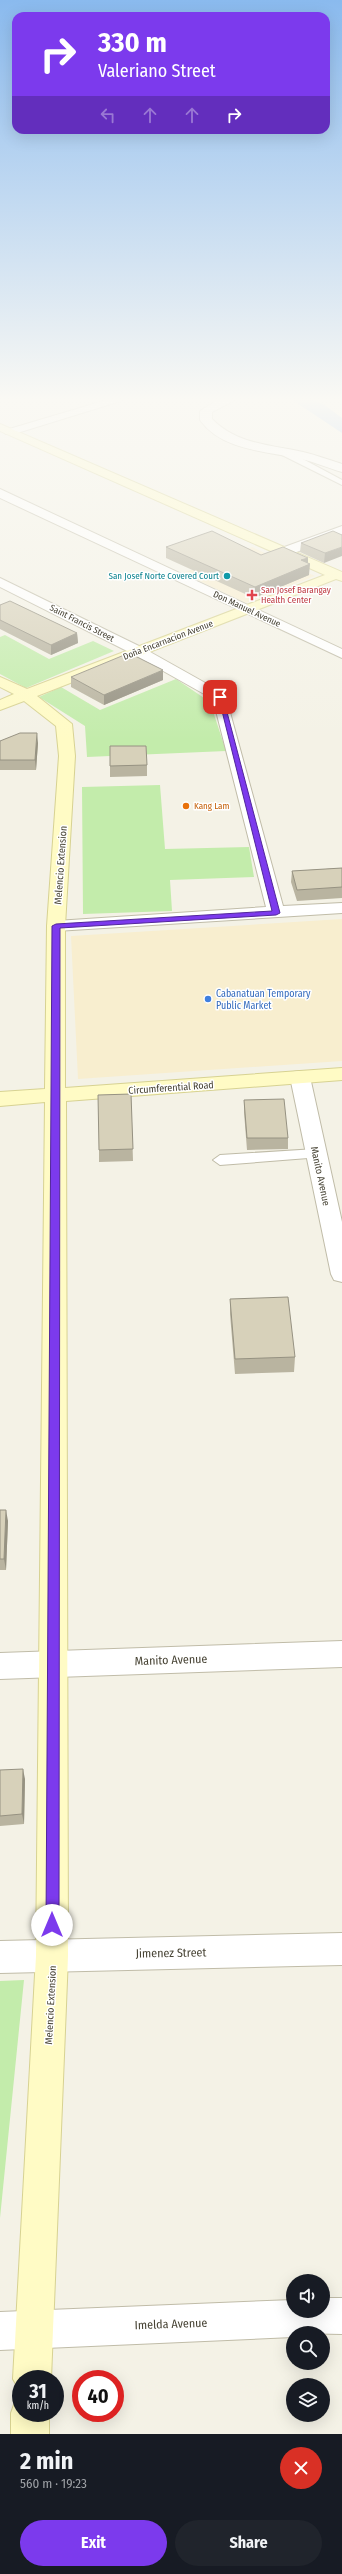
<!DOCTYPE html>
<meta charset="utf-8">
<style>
body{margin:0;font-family:"Fira Sans Condensed",sans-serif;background:#20242c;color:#f1f3f6;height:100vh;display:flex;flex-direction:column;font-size:15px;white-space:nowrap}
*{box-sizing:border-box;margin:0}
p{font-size:13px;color:#9ea1a6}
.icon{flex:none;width:22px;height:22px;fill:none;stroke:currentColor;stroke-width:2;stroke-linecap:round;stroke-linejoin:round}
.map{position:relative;height:2434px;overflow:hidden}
.panel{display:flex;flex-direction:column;background:#171b24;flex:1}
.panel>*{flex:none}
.banner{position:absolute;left:12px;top:12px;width:318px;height:122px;border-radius:12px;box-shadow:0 4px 16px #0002;background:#7c3aed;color:#fff;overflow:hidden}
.controls{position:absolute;left:286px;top:2274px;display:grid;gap:8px}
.controls a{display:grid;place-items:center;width:44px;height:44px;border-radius:50%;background:#171b24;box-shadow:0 4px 16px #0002;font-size:20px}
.speed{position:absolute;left:12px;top:2370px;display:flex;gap:8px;font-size:20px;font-weight:700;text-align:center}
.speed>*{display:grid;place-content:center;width:52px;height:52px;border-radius:50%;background:#171b24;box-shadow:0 4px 16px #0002;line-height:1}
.speed small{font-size:10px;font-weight:400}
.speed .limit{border:6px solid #d22;background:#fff;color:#111}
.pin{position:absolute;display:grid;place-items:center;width:34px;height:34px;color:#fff;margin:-17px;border-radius:8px;box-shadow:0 2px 6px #0006}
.me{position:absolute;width:44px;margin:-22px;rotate:0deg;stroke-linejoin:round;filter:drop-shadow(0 0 3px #0008)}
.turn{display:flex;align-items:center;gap:14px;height:84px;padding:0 20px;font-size:18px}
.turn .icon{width:52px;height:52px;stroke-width:2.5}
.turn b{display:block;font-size:28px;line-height:34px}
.lanes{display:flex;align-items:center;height:38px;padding:0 20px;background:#0003;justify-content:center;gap:20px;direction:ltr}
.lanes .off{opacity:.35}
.round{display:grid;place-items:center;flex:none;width:42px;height:42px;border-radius:21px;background:#20242c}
.overview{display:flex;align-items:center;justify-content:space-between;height:68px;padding:0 20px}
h1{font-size:24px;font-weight:700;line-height:30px}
.cta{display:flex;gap:8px;margin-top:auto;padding:8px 20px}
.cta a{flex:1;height:46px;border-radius:24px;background:#7c3aed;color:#fff;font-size:16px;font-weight:700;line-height:46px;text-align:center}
.cta a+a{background:#20242c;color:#f1f3f6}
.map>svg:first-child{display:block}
.commercial{fill:#f8eecf}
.green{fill:#c3ecab}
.water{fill:#9dc2f6}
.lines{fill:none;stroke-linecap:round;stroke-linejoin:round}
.lane-casing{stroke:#c0bca8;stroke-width:2}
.street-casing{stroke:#c0bca8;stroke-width:2}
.secondary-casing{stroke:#d7d292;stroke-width:2}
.lane{fill:#fff;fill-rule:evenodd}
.street{fill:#fff;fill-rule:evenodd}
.secondary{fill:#fffbc5;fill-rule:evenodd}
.wall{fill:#b9b4a0}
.shaded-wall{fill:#969282}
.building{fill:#d7d1ba;stroke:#969282}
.route{fill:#7c3aed;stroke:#51269a}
.culture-dot{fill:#0f9aa8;stroke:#fff;stroke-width:1.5}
.health-dot{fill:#e0444e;stroke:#fff;stroke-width:1.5}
.food-dot{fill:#e8710a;stroke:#fff;stroke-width:1.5}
.shop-dot{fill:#3f7fe0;stroke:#fff;stroke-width:1.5}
.labels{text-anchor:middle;stroke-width:3;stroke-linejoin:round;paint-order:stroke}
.far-culture-label{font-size:9px;fill:#0d838f;stroke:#fff;text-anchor:end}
.far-health-label{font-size:9px;fill:#be3a42;stroke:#fff;text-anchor:start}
.far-street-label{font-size:9px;fill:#474334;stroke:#fff}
.far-food-label{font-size:9px;fill:#c56008;stroke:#fff;text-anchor:start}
.street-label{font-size:10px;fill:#474334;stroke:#fff}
.shop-label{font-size:10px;fill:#366cbe;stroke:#fff;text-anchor:start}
.near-street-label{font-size:12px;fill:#474334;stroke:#fff}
</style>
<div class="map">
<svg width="342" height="2434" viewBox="0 0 342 2434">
<rect width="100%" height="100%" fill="#f4f2e6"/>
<!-- commercial -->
<path class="commercial" d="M 252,547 L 315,576 L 246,603 L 183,573 Z
M 342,919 L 342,1061 L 78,1079 L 71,936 Z"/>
<!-- green -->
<path class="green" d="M 5,635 L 49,659 L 93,641 L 114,651 L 26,688 L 0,674 L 0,637 Z
M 176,679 L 210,702 L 226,751 L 87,757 L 85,726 L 39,697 L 61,687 L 100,710 Z
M 160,785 L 165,849 L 249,847 L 254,877 L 170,880 L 172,911 L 83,914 L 82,787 Z
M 24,1980 L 0,2218 L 0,1981 Z"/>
<!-- water -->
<path class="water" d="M 291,399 C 320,399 319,401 342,418 L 342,433 Z"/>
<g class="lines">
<defs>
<path id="lane" d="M 280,450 L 286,450 L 342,480 L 342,485 L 280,454 Z
M 316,1149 L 321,1151 L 323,1154 L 321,1157 L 220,1165 L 213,1160 L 220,1155 Z"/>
<path id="street" d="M 110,399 L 127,399 L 14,434 L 6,434 L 4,432 L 6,430 Z
M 219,399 L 237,399 L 212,412 L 212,419 C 236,444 271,445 303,452 C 316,455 329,460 342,464 L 342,472 C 328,468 315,462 301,459 C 267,451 222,451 200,420 L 200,411 Z
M 0,489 L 342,649 L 342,658 L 0,498 Z
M 342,526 L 342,534 L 289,555 L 284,556 L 278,552 L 279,549 Z
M 0,578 L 143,648 L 225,694 L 283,906 L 342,903 L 342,913 L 56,931 L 50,930 L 47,926 L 50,922 L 56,921 L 266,907 L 213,699 L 133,654 L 0,587 Z
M 300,1071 L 307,1072 L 310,1077 L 342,1222 L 342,1282 L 334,1280 L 331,1274 L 290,1077 L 293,1072 Z
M 342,1641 L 342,1667 L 0,1679 L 0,1653 Z
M 342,1933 L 342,1965 L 0,1973 L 0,1941 Z
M 323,2298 L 342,2298 L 342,2334 L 293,2333 L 293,2337 L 0,2350 L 0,2312 L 293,2300 L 293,2311 L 323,2311 Z"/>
<path id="secondary" d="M 0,424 L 342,572 L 342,581 L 336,579 L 37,696 L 72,724 L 75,756 L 65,926 L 65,1088 L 342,1068 L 342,1080 L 66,1101 L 68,1956 L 51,2379 L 21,2379 L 21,2393 L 13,2379 L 36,1956 L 45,1102 L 0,1106 L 0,1092 L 45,1089 L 47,926 L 59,756 L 56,726 L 24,701 L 0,710 L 0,700 L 14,694 L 0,687 L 0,677 L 27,689 L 325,575 L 0,431 Z
M 21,2398 L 21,2413 L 49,2413 L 49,2434 L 11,2434 L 11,2413 L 16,2399 Z"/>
</defs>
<!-- lane casing -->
<use href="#lane" class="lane-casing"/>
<!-- street casing -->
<use href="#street" class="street-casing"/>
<!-- secondary casing -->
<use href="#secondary" class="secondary-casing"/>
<!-- lane -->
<use href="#lane" class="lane"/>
<!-- street -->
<use href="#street" class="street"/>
<!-- secondary -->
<use href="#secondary" class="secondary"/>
</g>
<!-- wall -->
<path class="wall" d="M 342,535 L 324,563 L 300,552 L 301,543 Z
M 166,547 L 261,555 L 308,558 L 308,563 L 309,575 L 254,598 L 166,558 Z
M 0,605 L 77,633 L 78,643 L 51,655 L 0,629 Z
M 71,677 L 163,680 L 104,705 L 71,687 Z
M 0,741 L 38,743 L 36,770 L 0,770 Z
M 110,746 L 147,765 L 147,776 L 110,777 Z
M 342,868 L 342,898 L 297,901 L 291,882 L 292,871 Z
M 131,1094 L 133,1161 L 99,1162 L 99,1150 Z
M 244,1100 L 288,1138 L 288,1149 L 247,1150 L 244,1112 Z
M 230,1299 L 295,1357 L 294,1372 L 235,1374 L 230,1314 Z
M 0,1510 L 8,1521 L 6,1570 L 0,1570 Z
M 0,1770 L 25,1779 L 24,1824 L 0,1826 Z"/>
<!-- shaded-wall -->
<path class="shaded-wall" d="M 342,547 L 342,556 L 324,563 L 325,553 Z
M 308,558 L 308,565 L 310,564 L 309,575 L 254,598 L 255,587 L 301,560 Z
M 77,633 L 78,643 L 51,655 L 51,645 Z
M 163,670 L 163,680 L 104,705 L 104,695 Z
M 37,733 L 38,743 L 36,770 L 35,760 Z
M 6,1510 L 8,1521 L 6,1570 L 4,1559 Z
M 23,1769 L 25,1779 L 24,1824 L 22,1814 Z"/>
<!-- building -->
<path class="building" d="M 212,531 L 261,555 L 283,547 L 308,558 L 301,560 L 310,564 L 255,587 L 166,547 Z
M 333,531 L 342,535 L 342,547 L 325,553 L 301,543 Z
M 10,601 L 77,633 L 51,645 L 0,620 L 0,605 Z
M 129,653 L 163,670 L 104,695 L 71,677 Z
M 20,733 L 37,733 L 35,760 L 0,760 L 0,741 Z
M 110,746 L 146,746 L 147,765 L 110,766 Z
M 342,868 L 342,887 L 297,890 L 292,871 Z
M 131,1094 L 133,1149 L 99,1150 L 98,1095 Z
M 284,1099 L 288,1138 L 247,1138 L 244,1100 Z
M 288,1297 L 295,1357 L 235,1359 L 230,1299 Z
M 0,1510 L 6,1510 L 4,1559 L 0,1559 Z
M 23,1769 L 22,1814 L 0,1816 L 0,1770 Z"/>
<!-- sky -->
<linearGradient id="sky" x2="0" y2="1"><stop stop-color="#8abaee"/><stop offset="0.54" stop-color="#faf9f4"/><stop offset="1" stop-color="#faf9f4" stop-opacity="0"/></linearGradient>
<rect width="342" height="740" fill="url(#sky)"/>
<!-- route -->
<path class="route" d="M 218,695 L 223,697 L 280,913 L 276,915 L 60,928 L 59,1925 L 57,1930 L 52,1932 L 48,1930 L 46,1925 L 52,926 L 56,924 L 272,911 Z"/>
<!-- markers -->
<circle class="culture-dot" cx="227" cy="576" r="4"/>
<path class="health-dot" d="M250 589h4v4h4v4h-4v4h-4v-4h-4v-4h4z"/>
<circle class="food-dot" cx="186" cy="806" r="4"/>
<circle class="shop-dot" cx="208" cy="999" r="4"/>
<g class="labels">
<!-- far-culture labels -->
<g class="far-culture-label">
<text x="219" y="579">San Josef Norte Covered Court</text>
</g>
<!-- far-health labels -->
<g class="far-health-label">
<text x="261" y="593">San Josef Barangay<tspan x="261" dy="10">Health Center</tspan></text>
</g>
<!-- far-street labels -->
<g class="far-street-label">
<text transform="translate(247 609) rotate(25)" y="3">Don Manuel Avenue</text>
<text transform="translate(82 623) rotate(27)" y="3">Saint Francis Street</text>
<text transform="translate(168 640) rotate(-21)" y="3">Doña Encarnacion Avenue</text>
</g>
<!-- far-food labels -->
<g class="far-food-label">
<text x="194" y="809">Kang Lam</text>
</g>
<!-- street labels -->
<g class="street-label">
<text transform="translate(60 865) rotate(-86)" y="4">Melencio Extension</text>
<text transform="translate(171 1087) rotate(-4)" y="4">Circumferential Road</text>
<text transform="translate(321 1176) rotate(78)" y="4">Manito Avenue</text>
<text transform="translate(50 2005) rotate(-87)" y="4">Melencio Extension</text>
</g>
<!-- shop labels -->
<g class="shop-label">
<text x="216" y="997">Cabanatuan Temporary<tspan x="216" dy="12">Public Market</tspan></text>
</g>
<!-- near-street labels -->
<g class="near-street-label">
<text transform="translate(171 1660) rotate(-2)" y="4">Manito Avenue</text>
<text transform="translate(171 1953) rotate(-1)" y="4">Jimenez Street</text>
<text transform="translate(171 2324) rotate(-2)" y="4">Imelda Avenue</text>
</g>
</g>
</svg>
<div class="controls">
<a><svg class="icon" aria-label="sound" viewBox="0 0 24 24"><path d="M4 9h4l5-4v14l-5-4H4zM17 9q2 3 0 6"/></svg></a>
<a><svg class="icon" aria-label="search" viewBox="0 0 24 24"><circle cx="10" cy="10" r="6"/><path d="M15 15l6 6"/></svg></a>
<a><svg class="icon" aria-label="layers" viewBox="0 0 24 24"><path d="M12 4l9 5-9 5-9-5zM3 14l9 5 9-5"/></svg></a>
</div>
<div class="speed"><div>31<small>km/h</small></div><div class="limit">40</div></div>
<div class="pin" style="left:220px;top:697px;background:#d93025"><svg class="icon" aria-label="arrive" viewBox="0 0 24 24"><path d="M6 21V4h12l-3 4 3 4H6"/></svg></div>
<svg class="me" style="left:52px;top:1925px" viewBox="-20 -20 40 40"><circle r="19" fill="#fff"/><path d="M0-13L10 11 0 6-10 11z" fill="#7c3aed"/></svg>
<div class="banner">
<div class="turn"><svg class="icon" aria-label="right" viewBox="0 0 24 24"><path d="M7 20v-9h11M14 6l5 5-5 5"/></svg><div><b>330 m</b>Valeriano Street</div></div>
<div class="lanes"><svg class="icon off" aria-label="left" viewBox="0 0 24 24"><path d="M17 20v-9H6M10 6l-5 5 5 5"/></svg><svg class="icon off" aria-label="ahead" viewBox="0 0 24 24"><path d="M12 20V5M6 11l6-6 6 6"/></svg><svg class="icon off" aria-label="ahead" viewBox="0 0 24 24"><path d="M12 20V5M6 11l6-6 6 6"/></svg><svg class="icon" aria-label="right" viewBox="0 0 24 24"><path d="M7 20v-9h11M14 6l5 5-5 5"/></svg></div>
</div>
</div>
<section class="panel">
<div class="overview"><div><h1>2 min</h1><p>560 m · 19:23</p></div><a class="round" style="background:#d93025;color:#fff"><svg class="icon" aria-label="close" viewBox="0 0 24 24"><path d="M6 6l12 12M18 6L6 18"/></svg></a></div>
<div class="cta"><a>Exit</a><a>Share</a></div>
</section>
